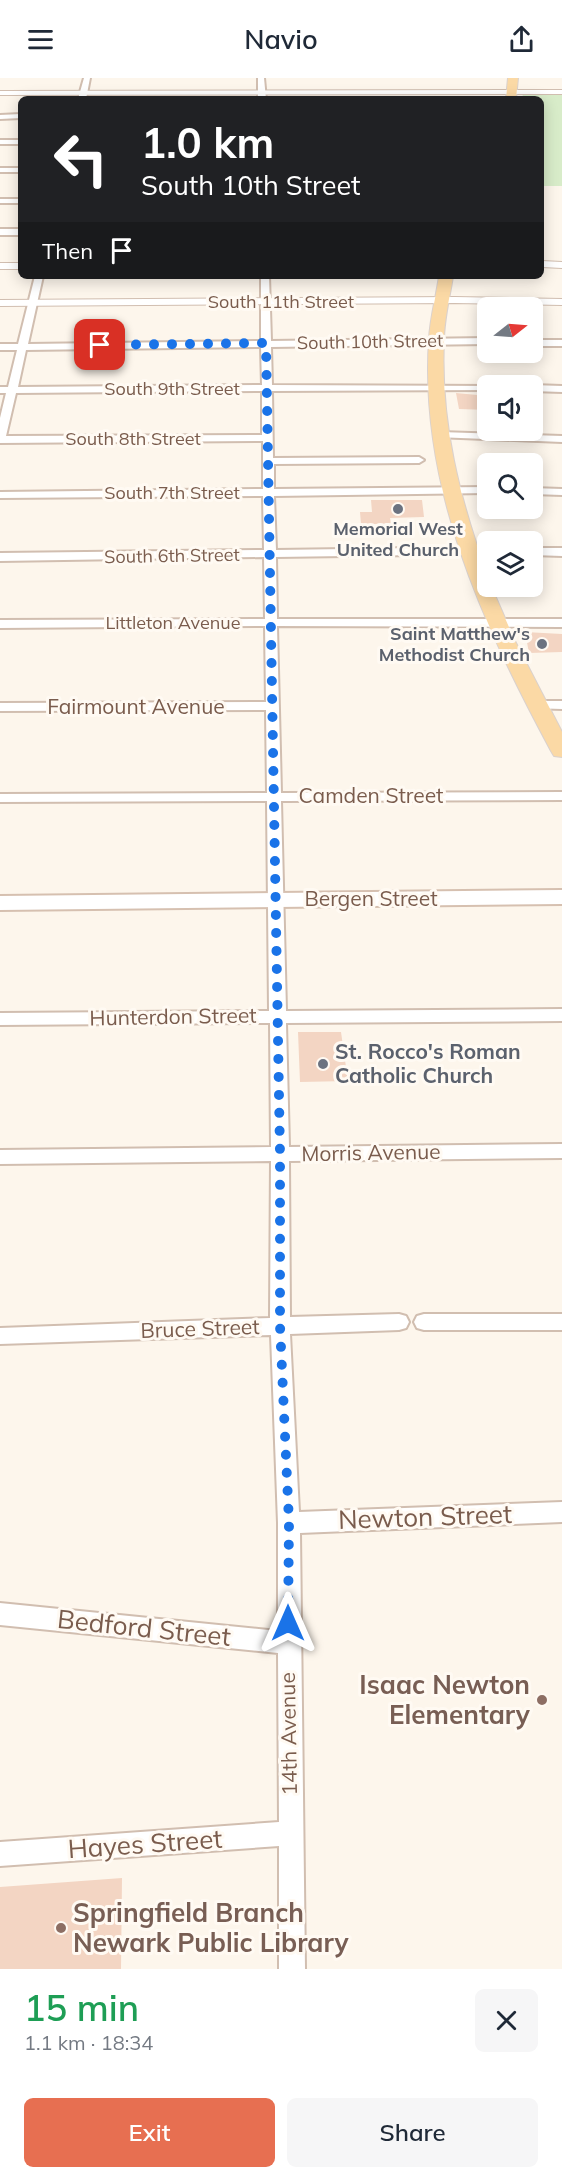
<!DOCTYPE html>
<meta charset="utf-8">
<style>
body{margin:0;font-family:Mulish,sans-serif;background:#f6f6f7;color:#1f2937;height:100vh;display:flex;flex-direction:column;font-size:22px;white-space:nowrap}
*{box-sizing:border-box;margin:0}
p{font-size:20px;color:#747a83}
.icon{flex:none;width:33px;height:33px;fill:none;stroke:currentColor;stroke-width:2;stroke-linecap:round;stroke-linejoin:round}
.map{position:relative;height:1891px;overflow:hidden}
.side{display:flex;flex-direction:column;background:#fff;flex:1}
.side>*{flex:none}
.top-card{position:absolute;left:18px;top:18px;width:526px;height:183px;border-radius:9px;box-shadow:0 3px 15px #0003;background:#202124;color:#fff;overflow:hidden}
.needle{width:39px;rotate:73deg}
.fabs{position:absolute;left:477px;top:219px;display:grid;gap:12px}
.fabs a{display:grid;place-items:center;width:66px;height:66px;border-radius:9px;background:#fff;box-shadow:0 3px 15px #0003;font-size:30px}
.pin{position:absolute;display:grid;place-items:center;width:51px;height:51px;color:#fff;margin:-26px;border-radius:12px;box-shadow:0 3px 9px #0006}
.me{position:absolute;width:66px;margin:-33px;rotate:0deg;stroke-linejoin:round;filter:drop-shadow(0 0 4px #0008)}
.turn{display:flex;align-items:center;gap:21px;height:126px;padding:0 24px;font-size:27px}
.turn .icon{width:78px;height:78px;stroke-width:2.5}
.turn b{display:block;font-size:42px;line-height:51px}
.then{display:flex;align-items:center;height:57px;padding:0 24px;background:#0003;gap:12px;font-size:22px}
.round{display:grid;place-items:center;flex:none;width:63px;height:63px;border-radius:9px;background:#f6f6f7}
.overview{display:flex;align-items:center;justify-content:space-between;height:102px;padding:0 24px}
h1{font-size:36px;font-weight:600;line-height:45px;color:#1e9e55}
.cta{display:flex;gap:12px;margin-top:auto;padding:12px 24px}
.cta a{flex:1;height:69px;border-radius:9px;background:#e76f51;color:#fff;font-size:24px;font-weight:600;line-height:69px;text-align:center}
.cta a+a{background:#f6f6f7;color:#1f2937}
header{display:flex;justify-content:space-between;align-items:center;height:78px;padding:0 24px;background:#fff;font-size:27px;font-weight:600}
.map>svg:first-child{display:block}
.green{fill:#d8ecc9}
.building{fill:#f3d5c3}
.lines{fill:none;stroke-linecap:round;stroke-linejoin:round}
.minor-casing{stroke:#d1beb0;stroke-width:4}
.tertiary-casing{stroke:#d1beb0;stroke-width:2}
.secondary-casing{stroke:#d6c0b0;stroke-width:4}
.primary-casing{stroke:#dad1cd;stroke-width:2}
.minor{fill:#fff;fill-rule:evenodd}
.tertiary{fill:#fff;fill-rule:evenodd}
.secondary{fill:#fff;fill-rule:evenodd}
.primary{fill:#fbd9a5;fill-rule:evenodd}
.route{stroke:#1a73e8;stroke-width:10;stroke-dasharray:0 18}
.worship-dot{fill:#6b7280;stroke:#fffaf3;stroke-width:2}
.education-dot{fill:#8d6e63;stroke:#fffaf3;stroke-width:2}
.labels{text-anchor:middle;stroke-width:6;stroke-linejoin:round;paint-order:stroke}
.far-street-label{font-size:18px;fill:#7a5c4d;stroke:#fffaf3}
.far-worship-label{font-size:18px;font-weight:bold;fill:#5b616d;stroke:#fffaf3}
.street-label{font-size:21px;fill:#7a5c4d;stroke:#fffaf3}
.worship-label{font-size:21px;font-weight:bold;fill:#5b616d;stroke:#fffaf3;text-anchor:start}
.near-street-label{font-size:26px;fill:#7a5c4d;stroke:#fffaf3}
.near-education-label{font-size:26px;font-weight:bold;fill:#785e54;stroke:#fffaf3;text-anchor:end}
</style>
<header><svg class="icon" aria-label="menu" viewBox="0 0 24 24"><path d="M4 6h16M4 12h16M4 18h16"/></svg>Navio<svg class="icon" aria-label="share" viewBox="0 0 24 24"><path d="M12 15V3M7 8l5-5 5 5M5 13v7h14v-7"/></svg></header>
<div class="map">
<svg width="562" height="1891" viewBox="0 0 562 1891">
<rect width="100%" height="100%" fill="#fdf6ec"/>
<!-- green -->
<path class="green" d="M 523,16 L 562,17 L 562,108 L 542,108 L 542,21 L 522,21 Z"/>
<!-- building -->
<path class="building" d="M 456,315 L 488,318 L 488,332 L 459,331 Z
M 371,422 L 422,422 L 424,439 L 390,440 L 391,446 L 361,446 L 360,434 L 372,434 Z
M 525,554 L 562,556 L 562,574 L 529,575 Z
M 298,954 L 341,954 L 348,1003 L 300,1004 Z
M 122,1800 L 121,1891 L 0,1891 L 0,1809 Z"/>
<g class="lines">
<defs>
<path id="minor" d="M 84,0 L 90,0 L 86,21 L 78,21 Z
M 258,0 L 264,0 L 266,21 L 258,21 Z
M 21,36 L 21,40 L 0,41 L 0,37 Z
M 0,62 L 21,62 L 21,66 L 0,66 Z
M 0,90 L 21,90 L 21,94 L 0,94 Z
M 0,121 L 21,121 L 21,125 L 0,125 Z
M 0,151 L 21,151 L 21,157 L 0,157 Z
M 35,198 L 43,198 L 28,266 L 261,263 L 261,198 L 269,198 L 271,263 L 488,260 L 488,266 L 271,269 L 272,307 L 492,308 L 488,308 L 488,312 L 272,313 L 273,380 L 419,379 L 424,382 L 419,385 L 274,386 L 274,411 L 488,409 L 488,415 L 274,418 L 276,472 L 488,469 L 488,476 L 276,479 L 277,541 L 562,541 L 562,549 L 277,548 L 281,715 L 562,714 L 562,722 L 281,723 L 286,933 L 562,931 L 562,943 L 286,945 L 289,1069 L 562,1066 L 562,1080 L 289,1083 L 290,1239 L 399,1236 L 406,1238 L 409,1244 L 406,1250 L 399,1252 L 290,1256 L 299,1434 L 562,1424 L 562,1444 L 300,1455 L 305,1891 L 279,1891 L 279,1768 L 0,1788 L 0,1764 L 279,1744 L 278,1575 L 0,1547 L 0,1525 L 278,1553 L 278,1445 L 271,1257 L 0,1266 L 0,1250 L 270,1240 L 271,1083 L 0,1086 L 0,1072 L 271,1069 L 270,945 L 0,947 L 0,935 L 269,933 L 267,723 L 0,724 L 0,716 L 267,715 L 266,632 L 0,633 L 0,625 L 266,624 L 265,548 L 0,550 L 0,542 L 265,541 L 264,479 L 0,483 L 0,475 L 264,472 L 263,418 L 0,420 L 0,414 L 263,411 L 263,363 L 0,365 L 0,340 L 6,315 L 0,315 L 0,309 L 8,309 L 17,272 L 0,272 L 0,266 L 18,266 ZM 261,269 L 262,307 L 18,309 L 26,272 ZM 262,313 L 262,357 L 6,358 L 16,315 Z
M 532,262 L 562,262 L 562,268 L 532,268 Z
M 532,307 L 562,308 L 562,314 L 532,313 L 532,308 L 530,308 Z
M 440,354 L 562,358 L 562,364 L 436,359 L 436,355 Z
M 532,410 L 562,411 L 562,417 L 532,416 Z
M 532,470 L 562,470 L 562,478 L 532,477 Z
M 536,623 L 562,623 L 562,631 L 531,630 L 531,624 Z
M 424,1236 L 562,1236 L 562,1252 L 424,1252 L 417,1250 L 414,1244 L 417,1238 Z"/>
<path id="tertiary" d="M 562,12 L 562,16 L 0,17 L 0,13 Z
M 542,183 L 562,184 L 562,190 L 542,189 Z
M 0,185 L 21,185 L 21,191 L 0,191 Z
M 455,219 L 562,221 L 562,227 L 455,225 L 0,228 L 0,222 Z"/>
<path id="secondary" d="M 562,812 L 562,826 L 0,832 L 0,818 Z"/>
<path id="primary" d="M 508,0 L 518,0 L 516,21 L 506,21 Z
M 439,198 L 453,198 C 450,219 444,241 444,262 C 440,345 460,422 488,499 L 488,508 L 491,508 L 515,563 L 562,654 L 562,679 L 554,678 L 551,673 C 483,546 419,409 429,261 C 430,240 436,219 439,198 Z"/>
</defs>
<!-- minor casing -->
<use href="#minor" class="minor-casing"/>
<!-- tertiary casing -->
<use href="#tertiary" class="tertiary-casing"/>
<!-- secondary casing -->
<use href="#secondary" class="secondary-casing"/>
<!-- primary casing -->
<use href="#primary" class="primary-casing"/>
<!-- minor -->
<use href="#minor" class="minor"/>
<!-- tertiary -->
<use href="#tertiary" class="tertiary"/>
<!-- secondary -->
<use href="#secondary" class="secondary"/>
<!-- primary -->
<use href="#primary" class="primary"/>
</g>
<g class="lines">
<!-- route -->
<path class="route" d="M 100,267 L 266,265 L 280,1076 L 280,1248 L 289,1444 L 288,1545"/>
</g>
<!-- markers -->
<g class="worship-dot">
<circle cx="398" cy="431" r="6"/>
<circle cx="542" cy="566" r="6"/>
<circle cx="323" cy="986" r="6"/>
</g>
<g class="education-dot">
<circle cx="542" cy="1622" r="6"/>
<circle cx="61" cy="1850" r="6"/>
</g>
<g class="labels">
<!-- far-street labels -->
<g class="far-street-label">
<text x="281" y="230">South 11th Street</text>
<text transform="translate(370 264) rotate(-1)" y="6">South 10th Street</text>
<text x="172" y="317">South 9th Street</text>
<text x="133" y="367">South 8th Street</text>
<text x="172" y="421">South 7th Street</text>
<text transform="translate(172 478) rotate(-1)" y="6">South 6th Street</text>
<text x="173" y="551">Littleton Avenue</text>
</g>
<!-- far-worship labels -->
<g class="far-worship-label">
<text x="398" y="457">Memorial West<tspan x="398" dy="21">United Church</tspan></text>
<text x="530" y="562" text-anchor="end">Saint Matthew's<tspan x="530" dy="21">Methodist Church</tspan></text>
</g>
<!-- street labels -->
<g class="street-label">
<text x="136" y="636">Fairmount Avenue</text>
<text x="371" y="725">Camden Street</text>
<text x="371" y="828">Bergen Street</text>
<text transform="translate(173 939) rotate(-1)" y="7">Hunterdon Street</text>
<text transform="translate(371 1075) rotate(-1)" y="7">Morris Avenue</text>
<text transform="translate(200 1251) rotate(-2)" y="7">Bruce Street</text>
<text transform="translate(289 1656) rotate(-91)" y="7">14th Avenue</text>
</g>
<!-- worship labels -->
<g class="worship-label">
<text x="335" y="981">St. Rocco's Roman<tspan x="335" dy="24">Catholic Church</tspan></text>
</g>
<!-- near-street labels -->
<g class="near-street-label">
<text transform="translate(425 1439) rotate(-2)" y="9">Newton Street</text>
<text transform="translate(144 1550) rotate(6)" y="9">Bedford Street</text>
<text transform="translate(145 1766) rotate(-4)" y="9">Hayes Street</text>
</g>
<!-- near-education labels -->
<g class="near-education-label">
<text x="530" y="1616">Isaac Newton<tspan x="530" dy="30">Elementary</tspan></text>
<text x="73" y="1844" text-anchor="start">Springfield Branch<tspan x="73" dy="30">Newark Public Library</tspan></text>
</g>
</g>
</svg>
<div class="fabs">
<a><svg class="needle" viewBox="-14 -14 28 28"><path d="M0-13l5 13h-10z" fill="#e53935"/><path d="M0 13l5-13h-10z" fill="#747a83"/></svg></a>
<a><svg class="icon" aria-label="sound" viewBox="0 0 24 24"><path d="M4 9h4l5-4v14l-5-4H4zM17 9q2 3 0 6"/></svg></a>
<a><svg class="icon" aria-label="search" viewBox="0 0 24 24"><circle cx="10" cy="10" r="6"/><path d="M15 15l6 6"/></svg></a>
<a><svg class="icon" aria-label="layers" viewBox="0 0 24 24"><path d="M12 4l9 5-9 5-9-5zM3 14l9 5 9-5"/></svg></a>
</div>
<div class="pin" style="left:100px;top:267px;background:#d93025"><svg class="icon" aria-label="arrive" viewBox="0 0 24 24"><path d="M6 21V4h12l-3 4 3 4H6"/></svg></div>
<svg class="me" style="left:288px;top:1545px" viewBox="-20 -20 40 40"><path d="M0-17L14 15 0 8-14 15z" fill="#1a73e8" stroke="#fff" stroke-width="4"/></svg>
<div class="top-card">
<div class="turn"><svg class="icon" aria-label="left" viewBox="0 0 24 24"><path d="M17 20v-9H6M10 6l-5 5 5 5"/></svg><div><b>1.0 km</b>South 10th Street</div></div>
<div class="then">Then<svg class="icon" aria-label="arrive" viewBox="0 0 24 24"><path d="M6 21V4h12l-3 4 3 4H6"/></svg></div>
</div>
</div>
<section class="side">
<div class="overview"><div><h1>15 min</h1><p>1.1 km · 18:34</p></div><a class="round"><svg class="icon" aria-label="close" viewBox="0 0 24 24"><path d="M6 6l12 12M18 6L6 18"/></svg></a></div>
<div class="cta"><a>Exit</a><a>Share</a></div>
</section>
